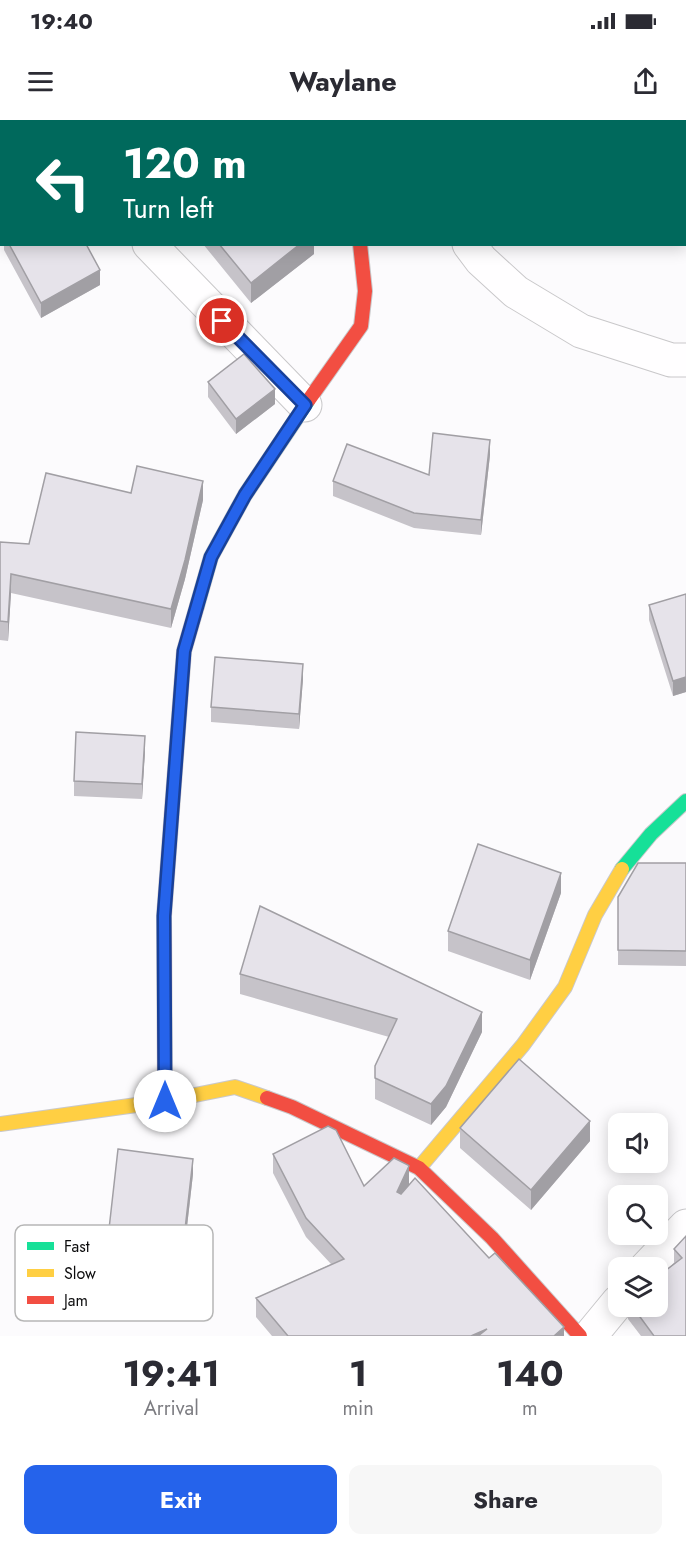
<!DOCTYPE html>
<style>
body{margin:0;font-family:Jost,sans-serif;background:#f7f7f7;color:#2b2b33;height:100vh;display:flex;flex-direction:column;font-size:22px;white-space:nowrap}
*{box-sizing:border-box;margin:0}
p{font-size:20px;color:#7c7c81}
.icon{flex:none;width:33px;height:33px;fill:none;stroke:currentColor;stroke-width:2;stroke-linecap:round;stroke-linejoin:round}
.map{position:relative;height:1216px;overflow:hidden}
.panel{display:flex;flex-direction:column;background:#fff;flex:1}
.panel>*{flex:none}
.top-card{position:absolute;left:0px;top:0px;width:687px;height:126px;box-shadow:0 3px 15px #0003;background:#00695c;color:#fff;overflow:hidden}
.fabs{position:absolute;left:608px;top:993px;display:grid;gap:12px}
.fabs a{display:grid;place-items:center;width:60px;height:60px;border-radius:12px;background:#fff;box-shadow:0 3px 15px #0003;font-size:30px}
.pin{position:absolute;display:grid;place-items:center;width:51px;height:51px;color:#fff;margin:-26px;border:3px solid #fff;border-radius:50%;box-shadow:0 2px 6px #0007}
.me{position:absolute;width:66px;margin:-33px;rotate:0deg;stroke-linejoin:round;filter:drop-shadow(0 0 4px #0008)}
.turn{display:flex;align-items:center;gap:21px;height:126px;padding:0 24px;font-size:27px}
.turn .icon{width:78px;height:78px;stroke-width:2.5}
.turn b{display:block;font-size:42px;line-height:51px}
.eta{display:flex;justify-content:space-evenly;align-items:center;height:102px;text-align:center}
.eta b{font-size:36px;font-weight:700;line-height:42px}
.cta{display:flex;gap:12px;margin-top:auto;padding:12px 24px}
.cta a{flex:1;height:69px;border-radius:12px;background:#2563eb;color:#fff;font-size:24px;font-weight:700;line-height:69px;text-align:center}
.cta a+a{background:#f7f7f7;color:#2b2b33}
.status{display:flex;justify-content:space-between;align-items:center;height:42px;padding:0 30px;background:#fff;direction:ltr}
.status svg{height:16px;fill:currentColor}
header{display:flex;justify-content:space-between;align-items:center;height:78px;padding:0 24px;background:#fff;font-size:27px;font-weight:700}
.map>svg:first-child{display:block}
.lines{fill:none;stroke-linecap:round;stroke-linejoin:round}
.street-casing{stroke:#c9c8ca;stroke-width:35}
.fast-casing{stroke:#c9c8ca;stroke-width:16}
.slow-casing{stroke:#c9c8ca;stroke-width:16}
.jam-casing{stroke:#c9c8ca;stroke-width:16}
.street{stroke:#fffeff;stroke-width:33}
.fast{stroke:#16e098;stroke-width:14}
.slow{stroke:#ffcf43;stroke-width:14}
.jam{stroke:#f24e42;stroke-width:14}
.wall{fill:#c6c3c9}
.shaded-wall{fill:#a19fa4}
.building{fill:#e6e3ea;stroke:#a19fa4;stroke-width:1.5}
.route-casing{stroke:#184099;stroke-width:15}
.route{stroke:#2563eb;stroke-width:10}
.key{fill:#fff;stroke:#b6b6b6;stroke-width:1.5}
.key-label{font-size:16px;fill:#0c0c0d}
</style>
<div class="status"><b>19:40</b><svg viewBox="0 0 49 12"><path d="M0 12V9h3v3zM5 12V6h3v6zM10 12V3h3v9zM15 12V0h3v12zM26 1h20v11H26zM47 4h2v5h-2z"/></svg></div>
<header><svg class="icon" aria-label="menu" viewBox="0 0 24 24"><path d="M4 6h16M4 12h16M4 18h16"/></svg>Waylane<svg class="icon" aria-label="share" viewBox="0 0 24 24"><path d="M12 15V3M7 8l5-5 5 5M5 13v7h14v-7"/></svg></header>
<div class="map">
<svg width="686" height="1216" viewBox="0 0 686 1216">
<rect width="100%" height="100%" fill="#fcfbfd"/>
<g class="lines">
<defs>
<path id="street" d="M 360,0 L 362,2
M 56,2 L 57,0
M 0,60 L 2,58
M 149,124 L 305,285
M 469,124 L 481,140 L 516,172 L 581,211 L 671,240 L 686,240
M 646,1148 L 686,1106
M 590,1216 L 618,1182"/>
<path id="fast" d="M 197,486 L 211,437 L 245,375 L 308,281
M 622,749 L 651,714 L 686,681"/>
<path id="slow" d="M 0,1004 L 165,981 L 235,967 L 267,978
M 419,1048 L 523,925 L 565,867 L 595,795 L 622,749"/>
<path id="jam" d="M 308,281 L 361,206 L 365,171 L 360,124
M 267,978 L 292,987 L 419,1048 L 492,1118 L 580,1216
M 165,981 L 164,796 L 184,531 L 197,486"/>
</defs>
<!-- street casing -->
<use href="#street" class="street-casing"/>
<!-- fast casing -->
<use href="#fast" class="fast-casing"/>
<!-- slow casing -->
<use href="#slow" class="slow-casing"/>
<!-- jam casing -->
<use href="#jam" class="jam-casing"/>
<!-- street -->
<use href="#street" class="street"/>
<!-- fast -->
<use href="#fast" class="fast"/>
<!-- slow -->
<use href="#slow" class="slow"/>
<!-- jam -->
<use href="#jam" class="jam"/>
</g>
<!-- wall -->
<path class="wall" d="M 4,124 L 86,124 L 100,165 L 41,198 L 4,130 Z
M 203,124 L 314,124 L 314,134 L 251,183 Z
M 208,262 L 275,284 L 236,314 L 208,277 Z
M 490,335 L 481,415 L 414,408 L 333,376 L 333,361 L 429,355 Z
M 131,373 L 203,380 L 185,459 L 171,508 L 11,473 L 8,521 L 0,520 L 0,422 L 29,424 Z
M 686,474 L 686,572 L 673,576 L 649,500 L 649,485 Z
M 303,559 L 299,609 L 211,602 L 211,587 Z
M 145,631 L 142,679 L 74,676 L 74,661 Z
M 686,743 L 686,846 L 618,845 L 618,777 Z
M 561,773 L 530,860 L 448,831 L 448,811 Z
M 240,854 L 482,912 L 446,987 L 431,1005 L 375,979 L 375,946 L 389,917 L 240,874 Z
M 460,1008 L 590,1021 L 531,1090 L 460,1028 Z
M 273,1034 L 364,1066 L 409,1065 L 489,1138 L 564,1216 L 272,1216 L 256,1197 L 256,1178 L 331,1144 L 306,1117 L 273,1053 Z
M 193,1054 L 184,1133 L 109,1124 L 109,1109 Z
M 686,1116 L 686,1216 L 641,1216 L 628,1199 L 628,1186 L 657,1186 L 674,1144 L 674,1129 Z"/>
<!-- shaded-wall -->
<path class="shaded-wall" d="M 300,124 L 314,124 L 314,134 L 251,183 L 251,163 Z
M 100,150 L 100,165 L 41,198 L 41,183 Z
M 275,269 L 275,284 L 236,314 L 236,299 Z
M 490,320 L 490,335 L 481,415 L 481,400 Z
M 203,361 L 203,380 L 185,459 L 171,508 L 171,489 Z
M 11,454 L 11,473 L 8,521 L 8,502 Z
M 303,544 L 303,559 L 299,609 L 299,594 Z
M 686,557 L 686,572 L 673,576 L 673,561 Z
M 145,616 L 145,631 L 142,679 L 142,664 Z
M 561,753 L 561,773 L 530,860 L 530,840 Z
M 482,892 L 482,912 L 446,987 L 431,1005 L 431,984 Z
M 590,1001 L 590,1021 L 531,1090 L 531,1070 Z
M 193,1039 L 193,1054 L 184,1133 L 184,1118 Z
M 409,1046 L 409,1065 L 397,1091 L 397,1072 Z
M 564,1207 L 564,1216 L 554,1216 Z
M 487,1209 L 487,1216 L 471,1216 Z"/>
<!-- building -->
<path class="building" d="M 9,124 L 86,124 L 100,150 L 41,183 Z
M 219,124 L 300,124 L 251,163 Z
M 244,234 L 275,269 L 236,299 L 208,262 Z
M 433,313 L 490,320 L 481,400 L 414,393 L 333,361 L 347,324 L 429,355 Z
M 137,346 L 203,361 L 185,440 L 171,489 L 11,454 L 8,502 L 0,501 L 0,422 L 29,424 L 46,353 L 131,373 Z
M 686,474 L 686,557 L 673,561 L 649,485 Z
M 215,537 L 303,544 L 299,594 L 211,587 Z
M 76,612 L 145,616 L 142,664 L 74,661 Z
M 478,724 L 561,753 L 530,840 L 448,811 Z
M 638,743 L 686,743 L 686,831 L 618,830 L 618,777 Z
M 260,786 L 482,892 L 446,966 L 431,984 L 375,958 L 375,946 L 397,899 L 240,854 Z
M 519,939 L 590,1001 L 531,1070 L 460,1008 Z
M 328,1006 L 336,1010 L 364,1066 L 394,1038 L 408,1045 L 409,1046 L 397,1072 L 401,1074 L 415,1058 L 489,1138 L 495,1133 L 564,1207 L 554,1216 L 478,1216 L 487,1209 L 471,1216 L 288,1216 L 256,1178 L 344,1139 L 306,1098 L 273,1034 Z
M 118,1029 L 193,1039 L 184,1118 L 109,1109 Z
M 686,1116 L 686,1216 L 654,1216 L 632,1186 L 657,1186 L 657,1157 L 682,1138 L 674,1129 Z"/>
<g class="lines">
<defs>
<path id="route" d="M 165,981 L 164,796 L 184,531 L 211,437 L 245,375 L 305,285 L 222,201"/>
</defs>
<!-- route casing -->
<use href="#route" class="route-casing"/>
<!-- route -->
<use href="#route" class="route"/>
</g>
<!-- legend -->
<rect x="15" y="1105" width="198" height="96" rx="9" class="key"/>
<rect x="27" y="1122" width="27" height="8" fill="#16e098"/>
<rect x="27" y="1149" width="27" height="8" fill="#ffcf43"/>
<rect x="27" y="1176" width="27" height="8" fill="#f24e42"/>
<g class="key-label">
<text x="64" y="1132">Fast</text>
<text x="64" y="1159">Slow</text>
<text x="64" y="1186">Jam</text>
</g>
</svg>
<div class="fabs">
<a><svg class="icon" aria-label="sound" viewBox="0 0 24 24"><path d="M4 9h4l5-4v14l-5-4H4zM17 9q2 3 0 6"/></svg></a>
<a><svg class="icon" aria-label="search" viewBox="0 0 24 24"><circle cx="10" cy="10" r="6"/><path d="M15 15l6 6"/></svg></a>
<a><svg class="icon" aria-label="layers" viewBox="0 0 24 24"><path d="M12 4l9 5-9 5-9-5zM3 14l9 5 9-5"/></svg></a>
</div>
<div class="pin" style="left:222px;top:201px;background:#d93025"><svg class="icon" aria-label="arrive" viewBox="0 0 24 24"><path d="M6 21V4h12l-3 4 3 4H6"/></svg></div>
<svg class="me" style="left:165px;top:981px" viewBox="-20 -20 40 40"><circle r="19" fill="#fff"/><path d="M0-13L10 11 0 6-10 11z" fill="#2563eb"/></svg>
<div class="top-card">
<div class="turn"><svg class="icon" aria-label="left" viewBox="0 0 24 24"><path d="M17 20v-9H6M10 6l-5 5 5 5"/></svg><div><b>120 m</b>Turn left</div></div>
</div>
</div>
<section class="panel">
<div class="eta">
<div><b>19:41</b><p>Arrival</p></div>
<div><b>1</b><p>min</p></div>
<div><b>140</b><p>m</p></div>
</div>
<div class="cta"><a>Exit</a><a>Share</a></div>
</section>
